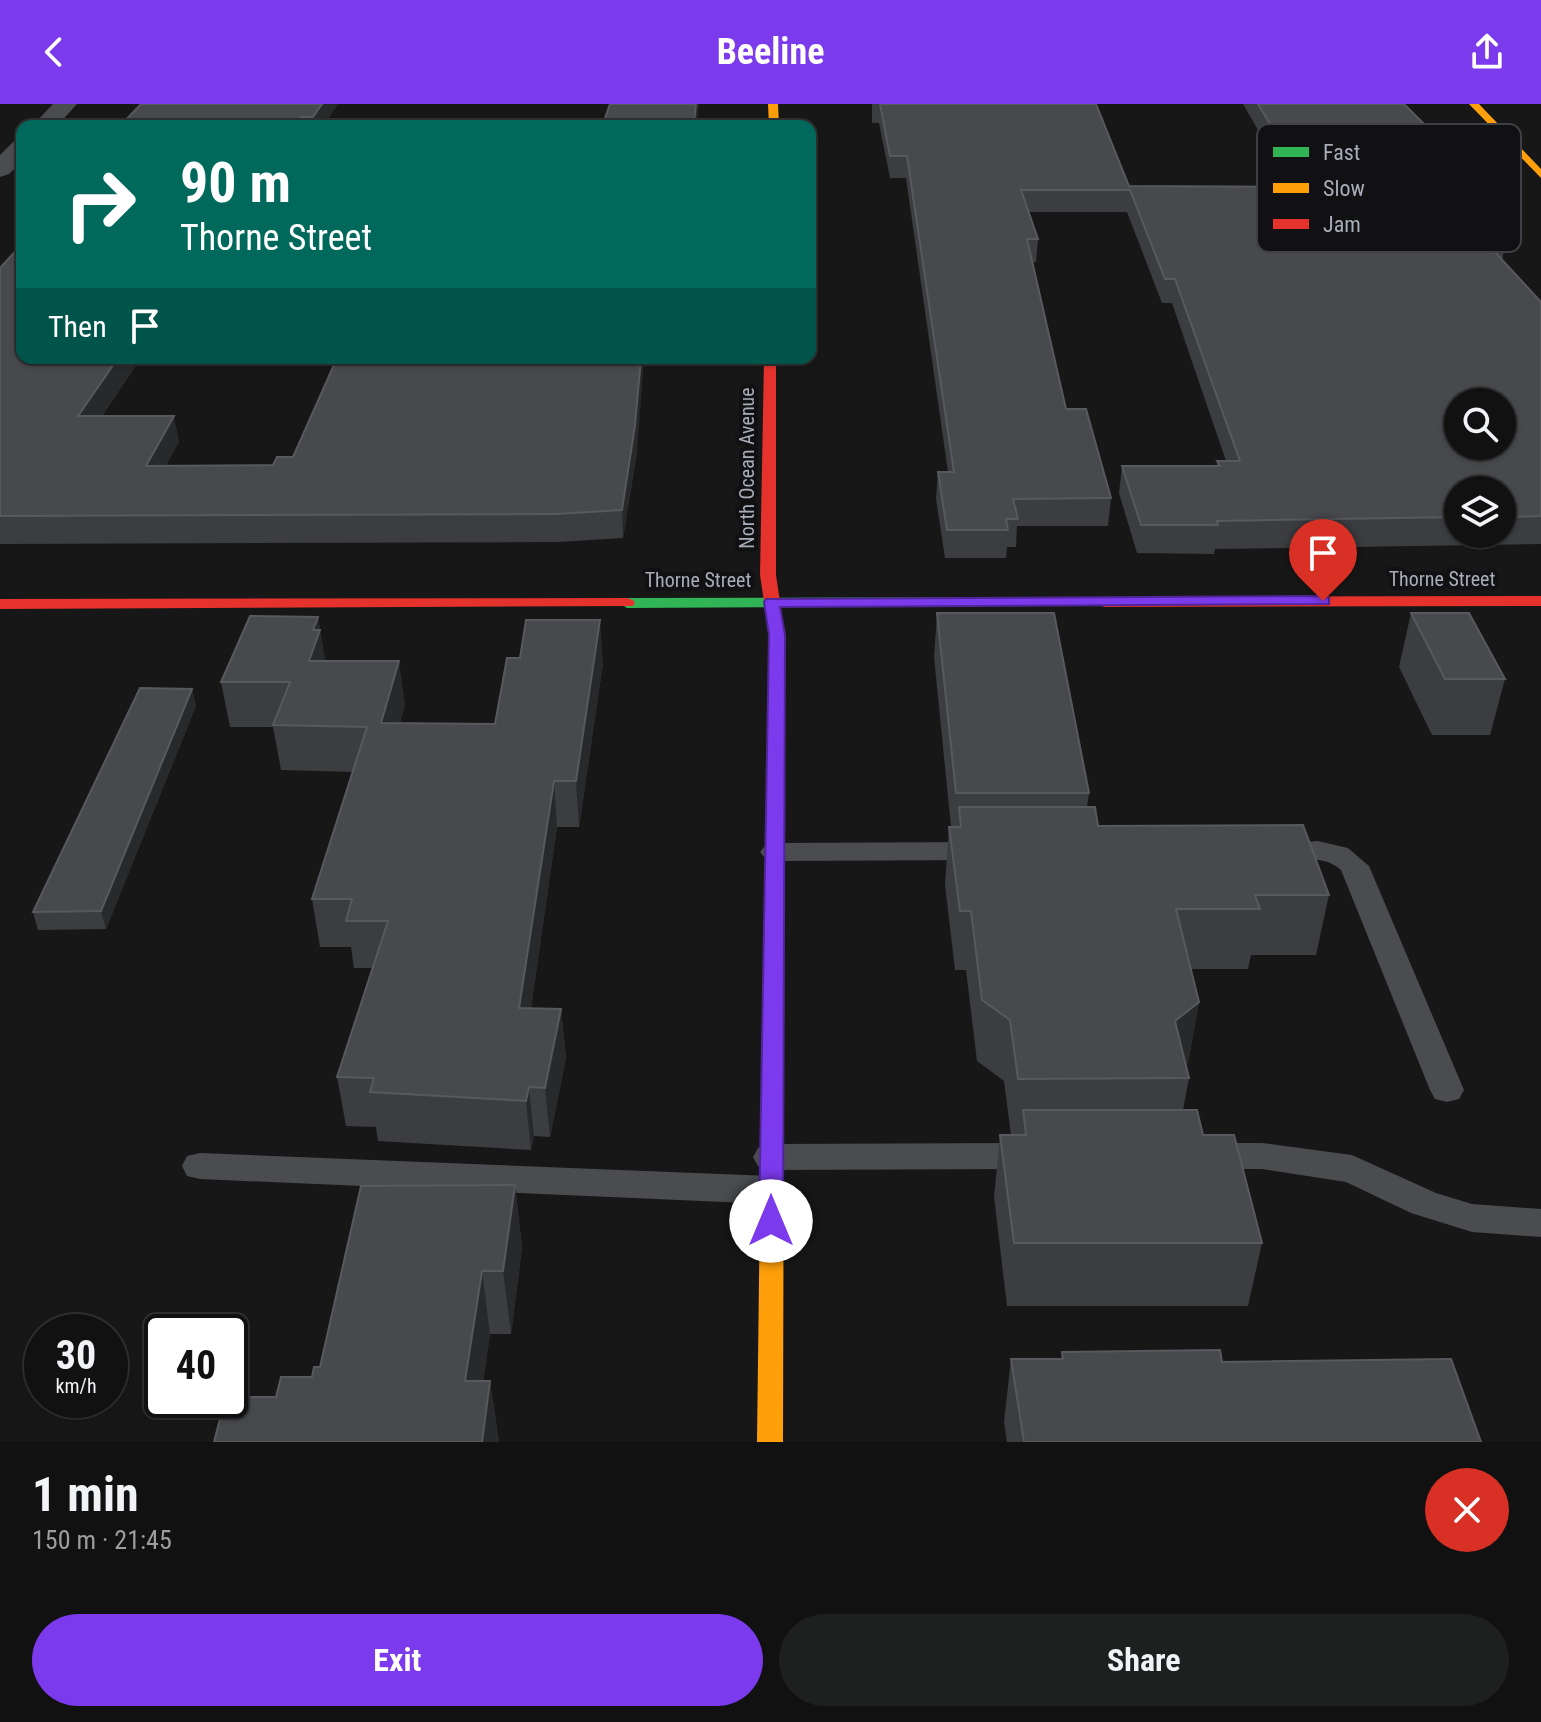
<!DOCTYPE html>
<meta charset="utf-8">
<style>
body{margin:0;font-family:"Roboto Condensed",sans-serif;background:#1e1f1f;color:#f1f3f6;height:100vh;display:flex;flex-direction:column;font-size:30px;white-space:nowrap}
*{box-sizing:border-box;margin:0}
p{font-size:26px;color:#9c9d9f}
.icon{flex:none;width:44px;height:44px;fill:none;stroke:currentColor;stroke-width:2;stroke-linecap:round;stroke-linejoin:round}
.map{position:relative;height:1338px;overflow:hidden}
.sheet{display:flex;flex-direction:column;background:#111;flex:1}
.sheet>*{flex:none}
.guide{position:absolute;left:16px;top:16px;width:800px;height:244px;border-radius:16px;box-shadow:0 2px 6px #0004,0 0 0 2px #303131;background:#00695c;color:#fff;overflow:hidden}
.fabs{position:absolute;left:1444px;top:284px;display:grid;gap:16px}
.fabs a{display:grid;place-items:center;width:72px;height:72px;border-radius:50%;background:#111;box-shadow:0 2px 6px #0004,0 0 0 2px #303131;font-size:40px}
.speed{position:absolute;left:24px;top:1210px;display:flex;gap:16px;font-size:40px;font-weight:700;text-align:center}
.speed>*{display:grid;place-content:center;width:104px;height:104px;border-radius:50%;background:#111;box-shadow:0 2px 6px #0004,0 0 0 2px #303131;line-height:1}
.speed small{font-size:20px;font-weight:400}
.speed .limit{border:4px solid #111;border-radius:12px;background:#fff;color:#111}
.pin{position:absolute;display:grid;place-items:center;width:68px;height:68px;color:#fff;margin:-82px -34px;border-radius:50% 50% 50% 0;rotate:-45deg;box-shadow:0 0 8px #0007}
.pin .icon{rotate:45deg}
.me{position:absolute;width:88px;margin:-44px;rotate:0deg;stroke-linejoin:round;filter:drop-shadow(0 0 6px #0008)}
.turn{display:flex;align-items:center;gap:28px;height:168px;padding:0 32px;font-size:36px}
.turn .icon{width:104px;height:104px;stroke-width:2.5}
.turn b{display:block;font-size:56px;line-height:68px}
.then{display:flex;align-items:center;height:76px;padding:0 32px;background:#0003;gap:16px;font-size:30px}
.round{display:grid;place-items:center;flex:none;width:84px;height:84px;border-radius:42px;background:#1e1f1f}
.head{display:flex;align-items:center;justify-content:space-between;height:136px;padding:0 32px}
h1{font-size:48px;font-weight:700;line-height:60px}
.action{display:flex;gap:16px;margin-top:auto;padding:16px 32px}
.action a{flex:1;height:92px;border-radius:48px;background:#7c3aed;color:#fff;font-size:32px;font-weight:700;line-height:92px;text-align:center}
.action a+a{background:#1e1f1f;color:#f1f3f6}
header{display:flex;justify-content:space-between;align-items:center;height:104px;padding:0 32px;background:#7c3aed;color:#fff;font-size:36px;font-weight:700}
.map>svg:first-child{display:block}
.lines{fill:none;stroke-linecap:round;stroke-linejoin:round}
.lane{fill:#4b4c50;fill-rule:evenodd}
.street{fill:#4b4c50;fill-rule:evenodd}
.fast{fill:#30b455;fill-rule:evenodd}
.slow{fill:#ff9f0a;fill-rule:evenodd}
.jam{fill:#e5322d;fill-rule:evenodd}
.wall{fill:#3c3d40;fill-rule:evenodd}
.shaded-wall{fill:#28292a}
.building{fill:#48494d;stroke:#57595e;stroke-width:2;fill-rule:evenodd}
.route{fill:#7c3aed;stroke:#51269a;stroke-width:2}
.labels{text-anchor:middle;stroke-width:8;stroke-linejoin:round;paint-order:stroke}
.street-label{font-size:20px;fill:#a8adb8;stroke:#111113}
.key{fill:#111113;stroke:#3e4045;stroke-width:2}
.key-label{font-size:22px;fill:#a8adb8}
</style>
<header><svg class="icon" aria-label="back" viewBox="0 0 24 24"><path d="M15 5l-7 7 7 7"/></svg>Beeline<svg class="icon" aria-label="share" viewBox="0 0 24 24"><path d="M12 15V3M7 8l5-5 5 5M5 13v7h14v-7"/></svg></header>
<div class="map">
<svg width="1541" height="1338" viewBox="0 0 1541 1338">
<rect width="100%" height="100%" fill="#171717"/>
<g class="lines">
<!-- lane -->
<path class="lane" d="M 1318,737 L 1348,744 L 1369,762 L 1464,986 L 1459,995 L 1447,998 L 1435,995 L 1430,986 L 1341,766 C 1320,747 1290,760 1266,753 L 1261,747 L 1266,741 Z
M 983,738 L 993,741 L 998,747 L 993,753 L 983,756 L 775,757 L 765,754 L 760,748 L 765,742 L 775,739 Z
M 1034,1039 L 1047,1043 L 1052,1052 L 1047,1061 L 1034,1065 L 771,1066 L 758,1062 L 753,1053 L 758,1044 L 771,1040 Z
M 1204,1039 L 1262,1039 L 1352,1051 L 1436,1089 L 1472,1100 L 1541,1105 L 1541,1133 L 1472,1128 L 1411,1109 L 1346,1078 L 1262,1065 L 1204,1065 L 1191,1061 L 1186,1052 L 1191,1043 Z
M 200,1049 L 771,1072 L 784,1076 L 789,1086 L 784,1096 L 771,1100 L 200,1075 L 187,1072 L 182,1062 L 187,1052 Z"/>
<!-- street -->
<path class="street" d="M 53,0 L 77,0 L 57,22 L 32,22 Z
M 22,36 L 22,57 L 9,70 L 0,73 L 0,51 L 13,38 Z"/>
<!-- fast -->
<path class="fast" d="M 1104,493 L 1112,498 L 1110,501 L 627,504 L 619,499 L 627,494 Z"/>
<!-- slow -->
<path class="slow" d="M 768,0 L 778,0 L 779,22 L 769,22 Z
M 1469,0 L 1479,0 L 1541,65 L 1541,74 Z
M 773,928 L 781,930 L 784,935 L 783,1338 L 757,1338 L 762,935 L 765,930 Z"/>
<!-- jam -->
<path class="jam" d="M 764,254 L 776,254 L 776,471 L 785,531 L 784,935 L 781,940 L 765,940 L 762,935 L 769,531 L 760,471 Z
M 1541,492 L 1541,502 L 1104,503 L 1096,498 L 1104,493 Z
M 627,494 L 633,496 L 635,499 L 633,502 L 0,505 L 0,495 Z"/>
</g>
<!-- wall -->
<path class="wall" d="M 141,0 L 338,0 L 323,22 L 120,22 Z
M 699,0 L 696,22 L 604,22 L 604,17 Z
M 872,0 L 1096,0 L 1129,82 L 1291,83 L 1243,0 L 1404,0 L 1491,100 L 1488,110 L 1507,134 L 1502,156 L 1541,198 L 1541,440 L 1215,445 L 1214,450 L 1137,449 L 1119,389 L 1122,362 L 1217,362 L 1217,357 L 1226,357 L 1172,199 L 1162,199 L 1127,108 L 1029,108 L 1038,135 L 1036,158 L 1033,158 L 1066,305 L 1111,394 L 1108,422 L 1017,422 L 1016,443 L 1007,443 L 1006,454 L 945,454 L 936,395 L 938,368 L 948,368 L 906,74 L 890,74 L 879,19 L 872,19 ZM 1458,386 L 1502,386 L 1502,430 L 1458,430 Z
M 0,164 L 22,254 L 141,254 L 102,312 L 179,338 L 166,361 L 273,361 L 637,348 L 623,434 L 558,438 L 0,440 Z
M 937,509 L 1089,689 L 1087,703 L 1098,722 L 1329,791 L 1316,851 L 1251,851 L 1248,865 L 1191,865 L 1199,898 L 1188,959 L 1186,961 L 1189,974 L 1183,1006 L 1203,1031 L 1262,1139 L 1248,1202 L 1007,1202 L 994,1093 L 1000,1031 L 1011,1031 L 1004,977 L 977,957 L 966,866 L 955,866 L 945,781 L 949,723 L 951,723 L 934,553 Z
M 1411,509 L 1505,575 L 1490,631 L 1432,631 L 1399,563 Z
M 318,513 L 325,557 L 405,601 L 400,619 L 495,620 L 603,559 L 579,723 L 557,723 L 531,904 L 561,905 L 566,954 L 550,1033 L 534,1032 L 531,1046 L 378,1037 L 376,1023 L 346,1022 L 337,973 L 373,864 L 354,864 L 351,843 L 320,843 L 312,795 L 353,668 L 281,666 L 273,623 L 230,623 L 221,578 Z
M 192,585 L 196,602 L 106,825 L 38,826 L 33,808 Z
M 515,1081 L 522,1144 L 511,1230 L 490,1230 L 483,1277 L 490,1277 L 499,1338 L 214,1338 L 276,1293 L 312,1273 L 320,1263 Z
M 1062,1248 L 1222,1258 L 1481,1338 L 1007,1338 L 1004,1318 L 1011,1255 L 1061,1255 Z"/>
<!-- shaded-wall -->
<path class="shaded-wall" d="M 322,0 L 338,0 L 323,22 L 314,22 L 313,13 Z
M 696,0 L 699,0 L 696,22 L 694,22 Z
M 301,13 L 302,22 L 295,22 Z
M 118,254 L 141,254 L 84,338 L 78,312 Z
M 641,254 L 644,254 L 637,348 L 623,434 L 622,406 Z
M 174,312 L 179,338 L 151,389 L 146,362 Z
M 318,513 L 327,570 L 309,557 L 313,526 Z
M 600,516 L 603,559 L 579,723 L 576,677 Z
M 399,557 L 405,601 L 388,663 L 381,619 Z
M 192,585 L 196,602 L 106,825 L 101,807 Z
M 554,677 L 557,723 L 524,952 L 519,904 Z
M 1199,898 L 1188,959 L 1169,974 L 1175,917 Z
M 561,905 L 566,954 L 550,1033 L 545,984 Z
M 529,983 L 534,1032 L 531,1046 L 526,997 Z
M 515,1081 L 522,1144 L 511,1230 L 503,1167 Z
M 482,1167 L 490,1230 L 475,1338 L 465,1277 Z
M 490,1277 L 499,1338 L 482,1338 Z"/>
<!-- building -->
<path class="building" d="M 141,0 L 322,0 L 313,13 L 301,13 L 295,22 L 120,22 Z
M 610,0 L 696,0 L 694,19 L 604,17 Z
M 880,0 L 1096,0 L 1129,82 L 1308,83 L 1258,0 L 1404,0 L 1439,35 L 1491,100 L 1481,100 L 1507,134 L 1482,134 L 1541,198 L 1541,412 L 1502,413 L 1502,386 L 1458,386 L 1458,413 L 1217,417 L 1218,421 L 1141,421 L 1122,362 L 1220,362 L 1217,357 L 1240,357 L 1175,175 L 1165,175 L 1130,86 L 1021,86 L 1038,135 L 1027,135 L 1066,305 L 1086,305 L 1111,394 L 1013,395 L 1018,415 L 1006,415 L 1008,426 L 947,426 L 938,368 L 954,368 L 907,52 L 890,52 ZM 1458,298 L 1502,298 L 1502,342 L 1458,342 Z
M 22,140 L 22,254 L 118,254 L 78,312 L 174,312 L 146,362 L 273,361 L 277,353 L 293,353 L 337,254 L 641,254 L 635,321 L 622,406 L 556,410 L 0,412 L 0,164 Z
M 937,509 L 1054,509 L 1089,689 L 956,689 Z
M 1411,509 L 1469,509 L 1505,575 L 1445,575 Z
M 250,512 L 318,513 L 313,526 L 320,526 L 309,557 L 399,557 L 381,619 L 495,620 L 507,554 L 520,554 L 526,516 L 600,516 L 576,677 L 554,677 L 519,904 L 561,905 L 545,984 L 529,983 L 526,997 L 370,988 L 374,974 L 337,973 L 388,817 L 346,817 L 352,795 L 312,795 L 367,623 L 273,621 L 290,578 L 221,578 Z
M 140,584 L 192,585 L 101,807 L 33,808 Z
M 959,703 L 1095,703 L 1098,722 L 1303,721 L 1329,791 L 1255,791 L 1260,805 L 1176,805 L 1199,898 L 1175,917 L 1189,974 L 1018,975 L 1010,916 L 982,896 L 971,807 L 960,807 L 949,723 L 961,723 Z
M 1023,1006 L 1197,1006 L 1203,1031 L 1234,1031 L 1262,1139 L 1014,1139 L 1000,1031 L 1026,1031 Z
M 515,1081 L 503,1167 L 482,1167 L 465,1277 L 490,1277 L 482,1338 L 214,1338 L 225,1296 L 230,1296 L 230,1293 L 276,1293 L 281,1273 L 312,1273 L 314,1263 L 320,1263 L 361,1082 Z
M 1220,1246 L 1222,1258 L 1451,1255 L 1481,1338 L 1024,1338 L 1011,1255 L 1063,1255 L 1062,1248 Z"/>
<!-- route -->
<path class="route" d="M 1323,492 L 1329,494 L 1329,500 L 780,503 L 785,531 L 783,1117 L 779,1124 L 771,1127 L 762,1124 L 759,1117 L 769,531 L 764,498 L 766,495 Z"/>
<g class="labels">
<!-- street labels -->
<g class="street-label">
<text transform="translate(747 364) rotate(-90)" y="7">North Ocean Avenue</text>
<text x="1442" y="482">Thorne Street</text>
<text x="698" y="483">Thorne Street</text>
</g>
</g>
<!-- legend -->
<rect x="1257" y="20" width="264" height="128" rx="12" class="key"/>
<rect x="1273" y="43" width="36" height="10" fill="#30b455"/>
<rect x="1273" y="79" width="36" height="10" fill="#ff9f0a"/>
<rect x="1273" y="115" width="36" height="10" fill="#e5322d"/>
<g class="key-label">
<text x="1323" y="56">Fast</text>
<text x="1323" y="92">Slow</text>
<text x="1323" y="128">Jam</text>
</g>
</svg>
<div class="fabs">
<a><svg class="icon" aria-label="search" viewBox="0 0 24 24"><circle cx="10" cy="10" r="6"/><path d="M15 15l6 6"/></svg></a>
<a><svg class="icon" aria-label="layers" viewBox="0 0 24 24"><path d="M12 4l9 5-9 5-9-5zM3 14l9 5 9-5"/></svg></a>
</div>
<div class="speed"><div>30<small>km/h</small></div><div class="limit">40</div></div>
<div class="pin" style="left:1323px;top:497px;background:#d93025"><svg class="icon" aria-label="arrive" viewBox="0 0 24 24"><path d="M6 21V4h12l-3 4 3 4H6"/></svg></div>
<svg class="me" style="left:771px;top:1117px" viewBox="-20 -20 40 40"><circle r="19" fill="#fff"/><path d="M0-13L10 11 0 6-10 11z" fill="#7c3aed"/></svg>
<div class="guide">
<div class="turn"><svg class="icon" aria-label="right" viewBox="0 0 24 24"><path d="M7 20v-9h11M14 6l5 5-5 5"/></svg><div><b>90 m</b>Thorne Street</div></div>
<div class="then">Then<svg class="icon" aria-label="arrive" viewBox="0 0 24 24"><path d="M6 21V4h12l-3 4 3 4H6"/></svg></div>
</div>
</div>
<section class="sheet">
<div class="head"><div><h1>1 min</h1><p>150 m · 21:45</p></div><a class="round" style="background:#d93025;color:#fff"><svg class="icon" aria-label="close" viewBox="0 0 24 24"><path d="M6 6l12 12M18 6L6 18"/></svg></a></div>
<div class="action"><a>Exit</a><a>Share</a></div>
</section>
